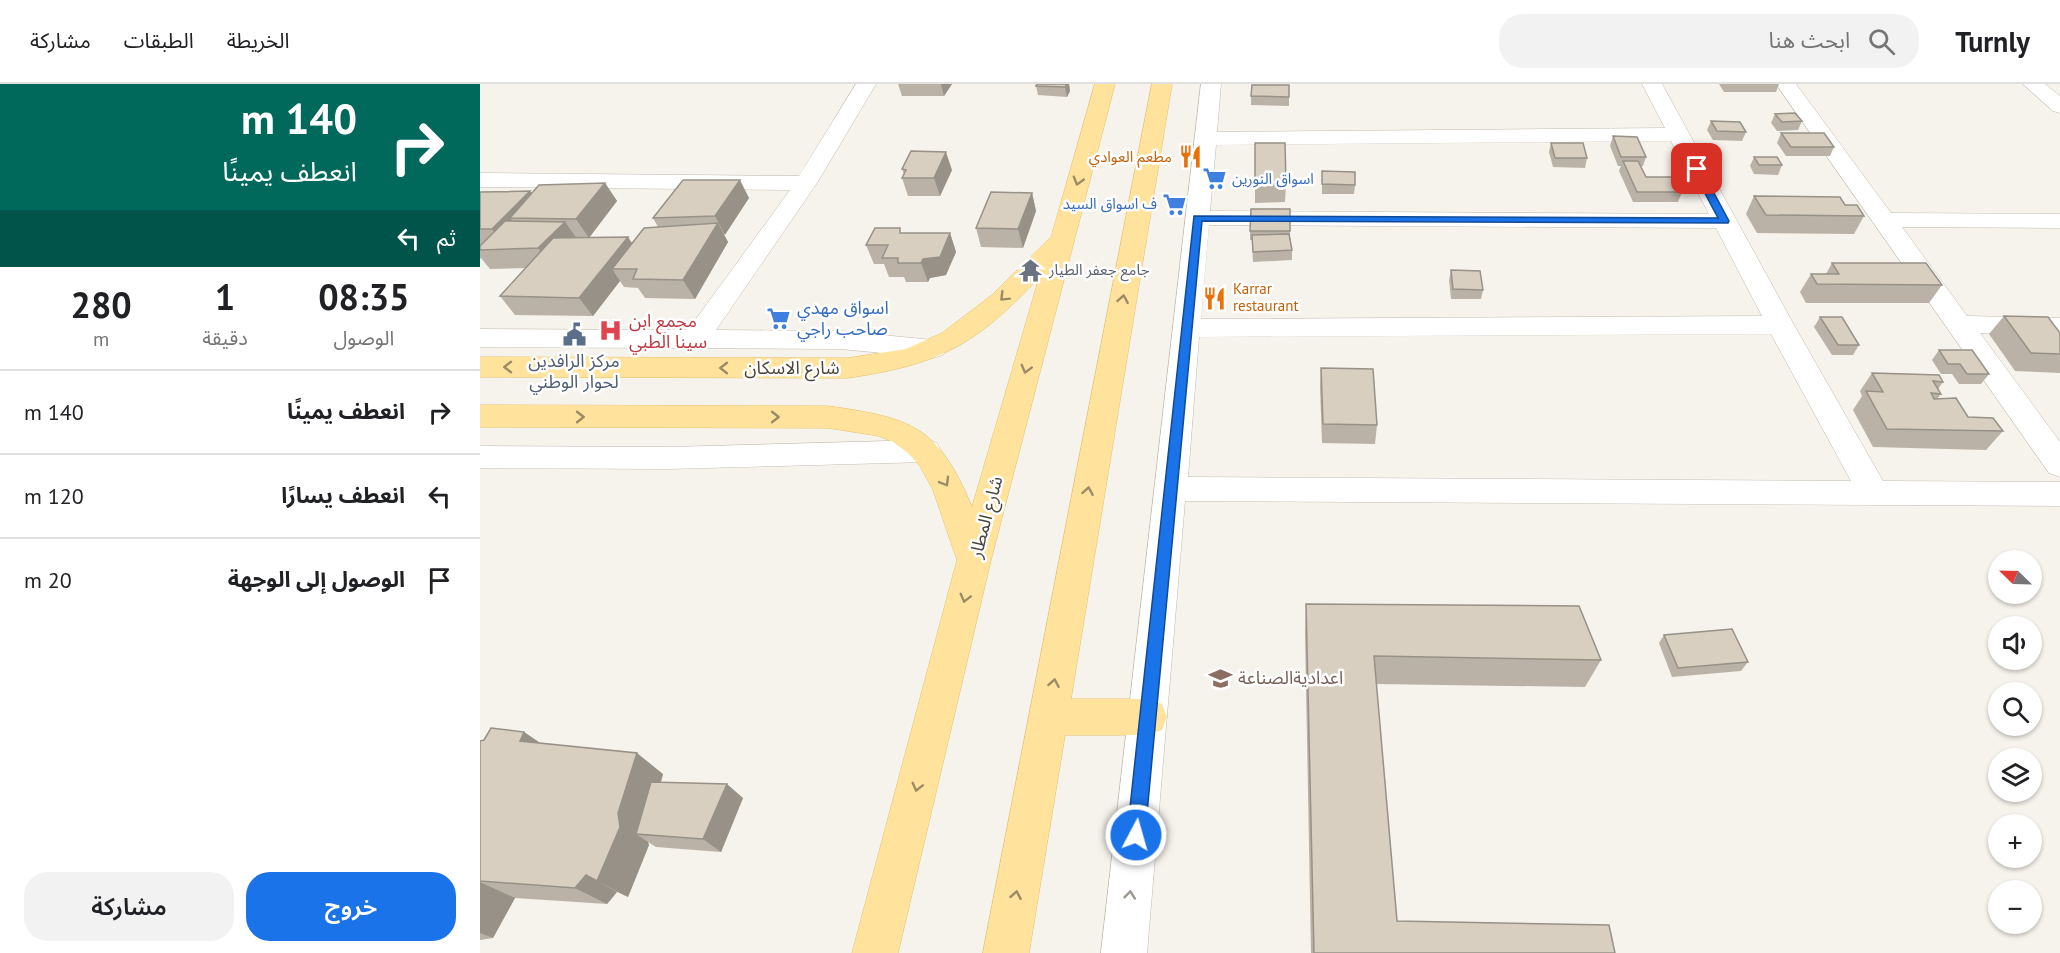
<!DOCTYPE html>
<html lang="ar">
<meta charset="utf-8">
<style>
body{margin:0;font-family:"PT Sans","Noto Sans Arabic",sans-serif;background:#f2f2f2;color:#202124;direction:rtl;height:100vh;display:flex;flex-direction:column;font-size:22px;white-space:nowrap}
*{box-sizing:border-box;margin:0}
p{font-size:20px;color:#757577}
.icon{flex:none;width:33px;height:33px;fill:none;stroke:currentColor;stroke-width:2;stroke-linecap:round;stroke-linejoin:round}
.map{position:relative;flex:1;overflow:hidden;direction:ltr}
.side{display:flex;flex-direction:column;background:#fff;width:480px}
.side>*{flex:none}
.banner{background:#00695c;color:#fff;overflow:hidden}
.needle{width:39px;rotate:293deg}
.buttons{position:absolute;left:1508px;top:466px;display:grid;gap:12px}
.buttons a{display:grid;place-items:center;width:54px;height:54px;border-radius:50%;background:#fff;box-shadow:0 2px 4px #0004;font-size:30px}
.pin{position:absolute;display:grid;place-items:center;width:51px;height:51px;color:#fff;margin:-26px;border-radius:12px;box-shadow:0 3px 9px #0006}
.me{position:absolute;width:66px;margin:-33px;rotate:6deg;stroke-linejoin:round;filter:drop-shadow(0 0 4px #0008)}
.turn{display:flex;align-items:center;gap:21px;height:126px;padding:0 24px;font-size:27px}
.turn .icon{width:78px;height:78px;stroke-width:2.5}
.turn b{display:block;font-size:42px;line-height:51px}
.then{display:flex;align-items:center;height:57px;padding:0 24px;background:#0003;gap:12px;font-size:22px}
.eta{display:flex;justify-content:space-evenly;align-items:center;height:102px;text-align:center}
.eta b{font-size:36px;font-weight:600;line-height:42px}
.cta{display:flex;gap:12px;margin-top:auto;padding:12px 24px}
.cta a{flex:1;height:69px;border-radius:24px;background:#1a73e8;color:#fff;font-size:24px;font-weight:600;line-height:69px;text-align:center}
.cta a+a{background:#f2f2f2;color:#202124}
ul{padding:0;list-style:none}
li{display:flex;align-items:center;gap:18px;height:84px;padding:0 24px;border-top:2px solid #e0e0e0}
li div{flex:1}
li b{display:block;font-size:22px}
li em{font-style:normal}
header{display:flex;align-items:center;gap:36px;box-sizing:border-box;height:84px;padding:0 30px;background:#fff;border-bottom:2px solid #e0e0e0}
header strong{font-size:28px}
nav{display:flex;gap:33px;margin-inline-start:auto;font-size:21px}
.search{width:420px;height:54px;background:#f2f2f2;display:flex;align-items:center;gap:15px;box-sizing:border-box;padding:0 21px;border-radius:24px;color:#757577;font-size:22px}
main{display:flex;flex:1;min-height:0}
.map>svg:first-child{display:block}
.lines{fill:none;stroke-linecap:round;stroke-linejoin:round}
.minor-casing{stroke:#c2bbae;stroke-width:1}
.major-casing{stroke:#e6c16a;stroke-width:1}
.minor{fill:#fff;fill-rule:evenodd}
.major{fill:#ffe39c;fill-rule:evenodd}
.wall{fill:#bab2a6}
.shaded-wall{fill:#979187}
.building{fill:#d8cfc1;stroke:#979187;stroke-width:1.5}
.oneway{stroke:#9c8c66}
.oneway2{stroke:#9c9892}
.route{fill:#1a73e8;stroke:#114b97;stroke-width:1.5}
.labels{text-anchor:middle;stroke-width:5;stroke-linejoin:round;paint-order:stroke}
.far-food-label{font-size:15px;fill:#c56008;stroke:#fff;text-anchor:end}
.far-shop-label{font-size:15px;fill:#366cbe;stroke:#fff;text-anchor:start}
.far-worship-label{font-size:15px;fill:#5b616d;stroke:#fff;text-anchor:start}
.shop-label{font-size:18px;fill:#366cbe;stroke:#fff;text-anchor:start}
.health-label{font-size:18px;fill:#be3a42;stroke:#fff;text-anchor:start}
.service-label{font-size:18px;fill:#4e5e75;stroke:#fff}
.street-label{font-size:18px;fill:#4b4439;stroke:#fff}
.education-label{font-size:18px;fill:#785e54;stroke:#fff;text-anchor:start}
</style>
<header>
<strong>Turnly</strong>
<div class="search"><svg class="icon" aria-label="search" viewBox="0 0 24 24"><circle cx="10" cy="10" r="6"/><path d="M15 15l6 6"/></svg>ابحث هنا</div>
<nav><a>الخريطة</a><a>الطبقات</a><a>مشاركة</a></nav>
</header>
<main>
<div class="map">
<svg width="1580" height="869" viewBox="0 0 1580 869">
<rect width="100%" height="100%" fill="#f6f3ec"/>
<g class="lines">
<defs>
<path id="minor" d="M 376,0 L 396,0 L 337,99 L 236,246 L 361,247 L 453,256 L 463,259 L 467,265 L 463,271 L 453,274 L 361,265 L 0,263 L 0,245 L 208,246 L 310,106 L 0,103 L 0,89 L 319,92 Z
M 721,0 L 741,0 L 737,48 L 1185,44 L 1162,0 L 1182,0 L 1314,241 L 1403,397 L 1580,398 L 1580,422 L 705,417 L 667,869 L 621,869 ZM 1191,57 L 1229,130 L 730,127 L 736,61 ZM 729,141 L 1236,144 L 1282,232 L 721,235 ZM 1291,250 L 1371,397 L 708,393 L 719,253 Z
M 1296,0 L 1316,0 L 1411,129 L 1580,130 L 1580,144 L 1422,143 L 1487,232 L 1580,234 L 1580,252 L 1500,249 L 1580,358 L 1580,393 L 1569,389 Z
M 1543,0 L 1565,0 L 1580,12 L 1580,29 L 1573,27 Z
M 446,356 L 457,359 L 461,367 L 457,375 L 446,378 L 189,385 L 0,384 L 0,362 L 189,363 Z"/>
<path id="major" d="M 615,0 L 635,0 L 511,476 L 418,869 L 372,869 L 477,476 L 453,406 L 440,382 L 428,369 L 413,358 L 399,352 L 348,344 L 0,343 L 0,321 L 348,322 C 431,334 458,341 492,423 L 559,194 C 494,262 461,280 368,294 L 0,293 L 0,273 L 368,274 L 426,265 L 462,249 L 512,211 L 571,153 Z
M 672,0 L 692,0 L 591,615 L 668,615 L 682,620 L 687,633 L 682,646 L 668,651 L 585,651 L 549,869 L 503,869 Z"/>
</defs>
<!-- minor casing -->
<use href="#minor" class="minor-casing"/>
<!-- major casing -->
<use href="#major" class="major-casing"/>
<!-- minor -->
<use href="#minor" class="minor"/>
<!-- major -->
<use href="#major" class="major"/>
</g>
<!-- wall -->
<path class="wall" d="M 418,0 L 472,0 L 464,12 L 422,12 Z
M 589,0 L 590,7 L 587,13 L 558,11 L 556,2 Z
M 1239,0 L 1299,0 L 1296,8 L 1244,8 Z
M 809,1 L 809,22 L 771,21 L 771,12 Z
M 1295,30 L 1322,37 L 1318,46 L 1297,47 L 1291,39 Z
M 1231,37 L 1266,48 L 1262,57 L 1233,56 L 1227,46 Z
M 1301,49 L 1354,63 L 1350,72 L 1306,72 L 1297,59 Z
M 1133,52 L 1166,73 L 1163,82 L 1161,82 L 1166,93 L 1202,108 L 1198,118 L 1153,118 L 1139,87 L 1141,82 L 1138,82 L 1130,62 Z
M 1071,59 L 1107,74 L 1105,84 L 1073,83 L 1069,68 Z
M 1274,73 L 1302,81 L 1298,91 L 1274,90 L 1270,82 Z
M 422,85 L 472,86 L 460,112 L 428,112 L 422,94 L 424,90 Z
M 842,87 L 875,101 L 874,110 L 842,110 Z
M 125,99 L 137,117 L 109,153 L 152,159 L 178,143 L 173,134 L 269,114 L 244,151 L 248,158 L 215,215 L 165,214 L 158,204 L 144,203 L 140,197 L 113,232 L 35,231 L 20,212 L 45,184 L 10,185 L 1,174 L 0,175 L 0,108 L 50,107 L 52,109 Z
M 775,100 L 806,100 L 805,118 L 775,119 Z
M 552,109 L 556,127 L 543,164 L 501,163 L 496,144 Z
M 1274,112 L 1365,121 L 1384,132 L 1374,150 L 1277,149 L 1266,130 Z
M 810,125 L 810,153 L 812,166 L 812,176 L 773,178 L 772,156 L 770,156 L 770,147 Z
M 422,149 L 470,149 L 476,168 L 466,191 L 450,194 L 448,198 L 426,198 L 424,193 L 409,193 L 404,180 L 394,180 L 386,161 Z
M 1352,179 L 1462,201 L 1449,219 L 1326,219 L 1320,208 L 1331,190 L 1346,190 Z
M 971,186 L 1003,206 L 1001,215 L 971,215 L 969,196 Z
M 1524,232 L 1580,249 L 1580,289 L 1535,287 L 1509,250 Z
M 1340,233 L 1379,261 L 1373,271 L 1352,271 L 1334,243 Z
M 1459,266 L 1509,290 L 1501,300 L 1479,300 L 1472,290 L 1461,290 L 1452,276 Z
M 841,284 L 897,341 L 895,360 L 842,359 L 840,303 Z
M 1392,289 L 1463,298 L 1458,305 L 1461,310 L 1457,315 L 1488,333 L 1523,347 L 1506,366 L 1393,363 L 1373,326 L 1382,312 L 1380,307 Z
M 826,520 L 1121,576 L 1105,603 L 896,600 L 917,837 L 1135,869 L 831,869 L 825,549 Z
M 1184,551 L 1268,578 L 1261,587 L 1192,593 L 1179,559 Z
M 44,648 L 60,659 L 183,690 L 181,698 L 263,714 L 241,768 L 176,763 L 168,758 L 169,761 L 148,813 L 137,808 L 127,820 L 35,814 L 13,854 L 0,856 L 0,657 Z"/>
<!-- shaded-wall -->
<path class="shaded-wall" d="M 461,0 L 472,0 L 464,12 Z
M 587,0 L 589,0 L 590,7 L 587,13 L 585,3 Z
M 466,68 L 472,86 L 460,112 L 454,94 Z
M 260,96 L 269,114 L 245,151 L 235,132 Z
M 125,99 L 137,117 L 109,154 L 96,135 Z
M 50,107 L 63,125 L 30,134 L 41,148 L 26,163 L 12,145 Z
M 552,109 L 556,127 L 543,164 L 538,145 Z
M 85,138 L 98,156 L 72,182 L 58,164 Z
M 238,139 L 248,158 L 215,215 L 203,196 Z
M 470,149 L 476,168 L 466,191 L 450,194 L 448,198 L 441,179 L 443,175 Z
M 148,153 L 160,171 L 132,185 L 140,197 L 113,232 L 99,214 Z
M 44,648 L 75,669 L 40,657 Z
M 157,669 L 183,690 L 167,748 L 156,750 L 168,758 L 169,761 L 148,813 L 117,797 Z
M 247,700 L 263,714 L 241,768 L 223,755 Z
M 106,791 L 137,808 L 127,820 L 95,804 Z
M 0,798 L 35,814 L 13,854 L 0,849 Z"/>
<!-- building -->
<path class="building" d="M 557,0 L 587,0 L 585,3 L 556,2 Z
M 772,1 L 809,1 L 809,13 L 771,12 Z
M 1315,29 L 1322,37 L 1302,38 L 1295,30 Z
M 1231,37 L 1260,38 L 1266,48 L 1237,47 Z
M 1301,49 L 1344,49 L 1354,63 L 1311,63 Z
M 1133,52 L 1157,53 L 1166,73 L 1141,73 Z
M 775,59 L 805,59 L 806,100 L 775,100 Z
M 1071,59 L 1103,59 L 1107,74 L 1075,74 Z
M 431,67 L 466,68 L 454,94 L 422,94 L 426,86 L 422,85 Z
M 1274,73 L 1297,73 L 1302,81 L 1279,81 Z
M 1143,77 L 1158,77 L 1166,93 L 1194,93 L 1202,108 L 1157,108 Z
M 842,87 L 875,88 L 875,101 L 842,100 Z
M 203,96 L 260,96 L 235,132 L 173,134 Z
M 125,99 L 96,135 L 30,134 L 59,101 Z
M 50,107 L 12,145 L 0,145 L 0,108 Z
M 511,108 L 552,109 L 538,145 L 496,144 Z
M 1274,112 L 1360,113 L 1365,121 L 1377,121 L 1384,132 L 1286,131 Z
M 771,125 L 810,125 L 810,147 L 770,147 Z
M 25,137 L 85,138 L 58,164 L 0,166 L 0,162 Z
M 238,139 L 203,196 L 153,195 L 157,185 L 132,185 L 164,144 Z
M 395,144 L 420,144 L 420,149 L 470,149 L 460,173 L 443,175 L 441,179 L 418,179 L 418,174 L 402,174 L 408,161 L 386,161 Z
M 809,150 L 812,166 L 773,168 L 772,151 Z
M 148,153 L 99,214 L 20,212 L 73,154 Z
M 1352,179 L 1446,179 L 1462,201 L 1337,200 L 1331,190 L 1359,190 Z
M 971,186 L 1000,187 L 1003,206 L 973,205 Z
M 1524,232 L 1568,233 L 1580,249 L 1580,270 L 1551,269 Z
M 1340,233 L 1362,233 L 1379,261 L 1358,261 Z
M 1459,266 L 1492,266 L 1509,290 L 1487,290 L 1480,280 L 1468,280 Z
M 841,284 L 893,285 L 897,341 L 843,340 Z
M 1392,289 L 1459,291 L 1463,298 L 1453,297 L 1461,310 L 1451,309 L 1454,315 L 1476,314 L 1488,333 L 1513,334 L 1523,347 L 1407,345 L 1386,307 L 1403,308 Z
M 826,520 L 1099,522 L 1121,576 L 894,572 L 917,837 L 1129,841 L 1135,869 L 834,869 Z
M 1252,545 L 1268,578 L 1198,584 L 1184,551 Z
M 11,644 L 44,648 L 40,657 L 157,669 L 138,729 L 140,743 L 117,797 L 106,791 L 95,804 L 0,797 L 0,657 L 4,656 Z
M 171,698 L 247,700 L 223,755 L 156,750 Z"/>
<!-- one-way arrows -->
<defs><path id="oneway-chevron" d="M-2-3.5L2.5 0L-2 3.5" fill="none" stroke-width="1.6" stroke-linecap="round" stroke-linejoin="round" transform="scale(1.5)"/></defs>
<g class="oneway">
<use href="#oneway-chevron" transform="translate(598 97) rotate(106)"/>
<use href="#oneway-chevron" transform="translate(524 213) rotate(135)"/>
<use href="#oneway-chevron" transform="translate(643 215) rotate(-80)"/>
<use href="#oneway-chevron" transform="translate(28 283) rotate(-180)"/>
<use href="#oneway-chevron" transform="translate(244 284) rotate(-180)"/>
<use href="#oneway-chevron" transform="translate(546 285) rotate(105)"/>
<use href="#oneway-chevron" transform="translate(100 333)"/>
<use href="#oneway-chevron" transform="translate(295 333)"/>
<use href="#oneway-chevron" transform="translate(465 398) rotate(60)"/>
<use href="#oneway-chevron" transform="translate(608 407) rotate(-80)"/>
<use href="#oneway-chevron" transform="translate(485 514) rotate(104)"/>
<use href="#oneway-chevron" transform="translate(574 599) rotate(-80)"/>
<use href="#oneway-chevron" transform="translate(437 703) rotate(104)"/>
<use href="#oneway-chevron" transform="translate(536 811) rotate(-80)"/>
</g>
<use class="oneway2" href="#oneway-chevron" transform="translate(650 811) rotate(-84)"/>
<!-- route -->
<path class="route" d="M 1214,83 L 1221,85 L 1249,137 L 1248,139 L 722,137 L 665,751 L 662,757 L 656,760 L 650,757 L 647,751 L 714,132 L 1238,134 L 1212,85 Z"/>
<!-- icons -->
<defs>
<symbol id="restaurant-bare" viewBox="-9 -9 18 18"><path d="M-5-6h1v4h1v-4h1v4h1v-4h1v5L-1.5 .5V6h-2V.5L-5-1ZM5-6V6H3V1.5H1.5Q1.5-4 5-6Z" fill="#e8710a" stroke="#fff" stroke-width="2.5" paint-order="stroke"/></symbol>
<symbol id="supermarket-bare" viewBox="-9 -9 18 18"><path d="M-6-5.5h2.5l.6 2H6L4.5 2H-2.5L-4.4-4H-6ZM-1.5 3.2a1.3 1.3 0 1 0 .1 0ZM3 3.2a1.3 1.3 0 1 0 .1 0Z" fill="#3f7fe0" stroke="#fff" stroke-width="2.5" paint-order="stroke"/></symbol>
<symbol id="temple-bare" viewBox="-9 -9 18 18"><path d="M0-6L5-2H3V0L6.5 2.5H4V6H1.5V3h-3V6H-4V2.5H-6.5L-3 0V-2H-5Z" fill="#6b7280" stroke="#fff" stroke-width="2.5" paint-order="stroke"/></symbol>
<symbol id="hospital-bare" viewBox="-9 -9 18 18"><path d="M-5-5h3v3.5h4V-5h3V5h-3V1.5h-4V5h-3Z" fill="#e0444e" stroke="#fff" stroke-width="2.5" paint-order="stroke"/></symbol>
<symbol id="civic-bare" viewBox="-9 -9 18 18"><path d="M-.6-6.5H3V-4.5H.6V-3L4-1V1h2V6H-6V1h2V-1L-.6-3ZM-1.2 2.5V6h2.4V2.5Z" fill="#5c6f8a" stroke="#fff" stroke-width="2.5" paint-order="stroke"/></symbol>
<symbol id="school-bare" viewBox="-9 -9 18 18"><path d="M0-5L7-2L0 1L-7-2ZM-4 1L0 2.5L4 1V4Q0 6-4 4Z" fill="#8d6e63" stroke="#fff" stroke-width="2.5" paint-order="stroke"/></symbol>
</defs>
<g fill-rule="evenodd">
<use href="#restaurant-bare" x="694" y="56" width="33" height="33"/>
<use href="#supermarket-bare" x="718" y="78" width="33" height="33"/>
<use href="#supermarket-bare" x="678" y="104" width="33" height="33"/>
<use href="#temple-bare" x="534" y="170" width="33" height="33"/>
<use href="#restaurant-bare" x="718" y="198" width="33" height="33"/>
<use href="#supermarket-bare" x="282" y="218" width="33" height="33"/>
<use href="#hospital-bare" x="114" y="230" width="33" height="33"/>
<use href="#civic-bare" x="78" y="234" width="33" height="33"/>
<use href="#school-bare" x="724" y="578" width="33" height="33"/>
</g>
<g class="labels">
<!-- far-food labels -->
<g class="far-food-label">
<text x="692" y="78">مطعم العوادي</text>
<text x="753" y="210" text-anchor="start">Karrar<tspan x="753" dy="17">restaurant</tspan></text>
</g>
<!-- far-shop labels -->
<g class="far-shop-label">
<text x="752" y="100">اسواق النورين</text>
<text x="677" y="125" text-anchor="end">ف اسواق السيد</text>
</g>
<!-- far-worship labels -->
<g class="far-worship-label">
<text x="569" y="191">جامع جعفر الطيار</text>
</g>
<!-- shop labels -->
<g class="shop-label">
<text x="317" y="230">اسواق مهدي<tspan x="317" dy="21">صاحب راجي</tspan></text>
</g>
<!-- health labels -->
<g class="health-label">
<text x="149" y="243">مجمع ابن<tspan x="149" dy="21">سينا الطبي</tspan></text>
</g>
<!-- service labels -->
<g class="service-label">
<text x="94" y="283">مركز الرافدين<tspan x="94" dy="21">لحوار الوطني</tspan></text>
</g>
<!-- street labels -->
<g class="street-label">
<text x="312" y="290">شارع الاسكان</text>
<text transform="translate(506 433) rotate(-75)" y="6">شارع المطار</text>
</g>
<!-- education labels -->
<g class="education-label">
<text x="758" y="600">اعداديةالصناعة</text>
</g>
</g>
</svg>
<div class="buttons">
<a><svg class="needle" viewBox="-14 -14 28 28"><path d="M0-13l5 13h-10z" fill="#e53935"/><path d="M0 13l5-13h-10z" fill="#757577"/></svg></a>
<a><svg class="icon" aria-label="sound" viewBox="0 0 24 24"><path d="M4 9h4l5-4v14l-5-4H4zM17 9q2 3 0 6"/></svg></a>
<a><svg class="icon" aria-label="search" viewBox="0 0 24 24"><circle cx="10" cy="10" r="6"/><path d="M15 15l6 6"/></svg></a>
<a><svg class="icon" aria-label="layers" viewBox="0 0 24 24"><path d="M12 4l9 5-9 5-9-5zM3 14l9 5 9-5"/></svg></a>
<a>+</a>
<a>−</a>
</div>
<div class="pin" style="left:1217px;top:85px;background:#d93025"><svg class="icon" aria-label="arrive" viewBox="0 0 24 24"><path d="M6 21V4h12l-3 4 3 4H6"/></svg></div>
<svg class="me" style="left:656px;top:751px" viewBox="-20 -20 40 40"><circle r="17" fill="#1a73e8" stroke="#fff" stroke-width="3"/><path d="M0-11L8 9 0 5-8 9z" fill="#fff"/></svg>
</div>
<section class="side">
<div class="banner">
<div class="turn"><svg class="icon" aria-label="right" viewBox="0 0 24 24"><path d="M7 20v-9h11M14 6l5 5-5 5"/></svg><div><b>140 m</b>انعطف يمينًا</div></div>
<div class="then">ثم<svg class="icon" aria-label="left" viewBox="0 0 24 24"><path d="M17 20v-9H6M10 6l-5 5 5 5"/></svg></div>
</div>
<div class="eta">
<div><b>08:35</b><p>الوصول</p></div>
<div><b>1</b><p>دقيقة</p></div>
<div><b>280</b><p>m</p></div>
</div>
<ul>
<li><svg class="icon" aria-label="right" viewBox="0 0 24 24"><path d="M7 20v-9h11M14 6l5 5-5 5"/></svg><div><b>انعطف يمينًا</b></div><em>140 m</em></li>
<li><svg class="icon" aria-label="left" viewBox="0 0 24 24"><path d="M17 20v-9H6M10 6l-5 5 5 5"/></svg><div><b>انعطف يسارًا</b></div><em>120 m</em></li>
<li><svg class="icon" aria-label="arrive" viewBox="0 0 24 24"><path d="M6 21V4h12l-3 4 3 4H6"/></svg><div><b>الوصول إلى الوجهة</b></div><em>20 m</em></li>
</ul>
<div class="cta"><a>خروج</a><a>مشاركة</a></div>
</section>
</main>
